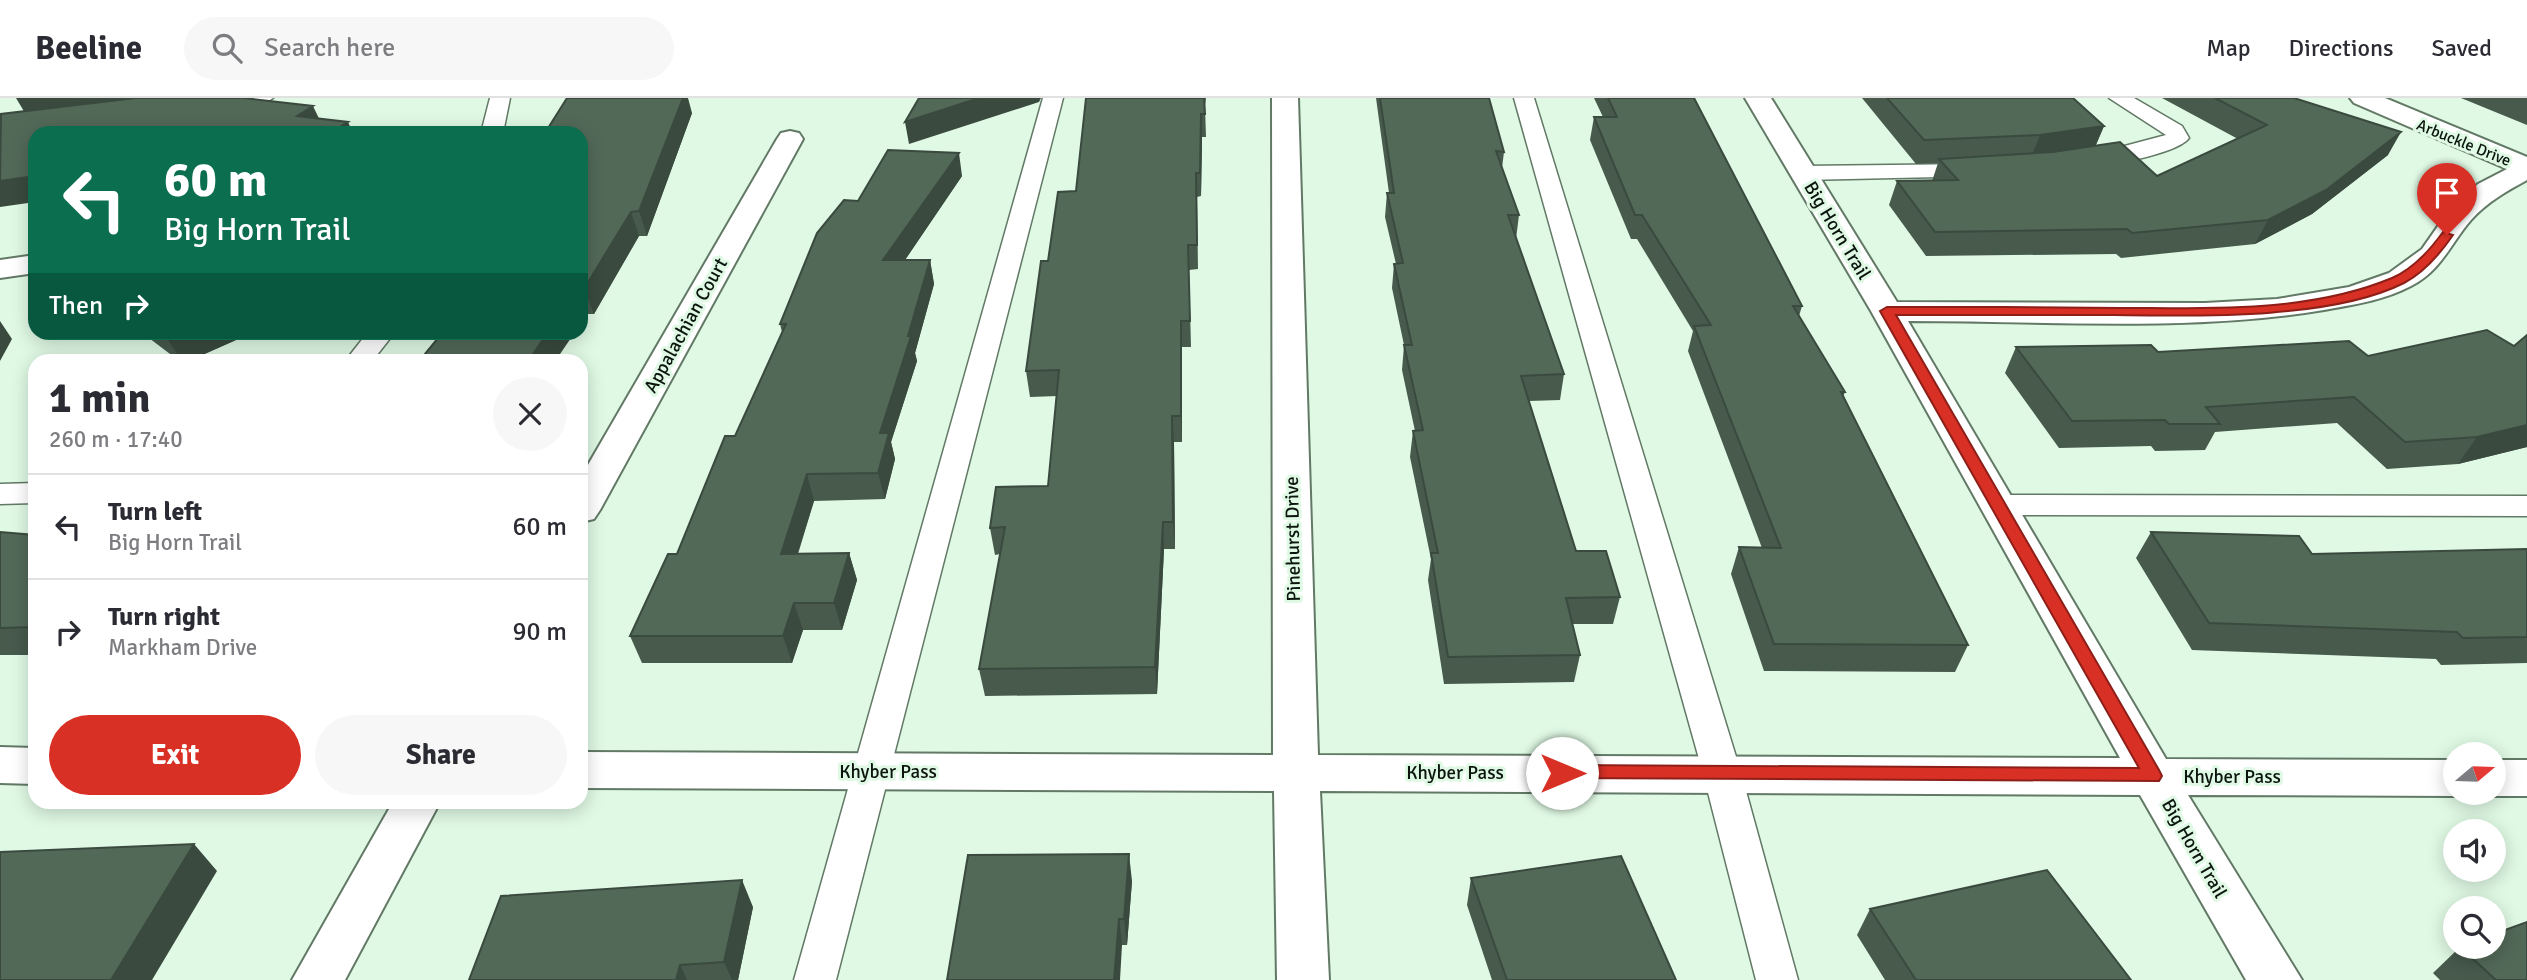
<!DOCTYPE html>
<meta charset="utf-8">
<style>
body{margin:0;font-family:Signika,sans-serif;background:#f7f7f7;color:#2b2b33;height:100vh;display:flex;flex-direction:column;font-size:26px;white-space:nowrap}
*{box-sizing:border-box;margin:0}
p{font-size:23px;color:#7c7c81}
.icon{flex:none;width:38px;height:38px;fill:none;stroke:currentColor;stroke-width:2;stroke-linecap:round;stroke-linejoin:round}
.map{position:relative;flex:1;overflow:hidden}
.details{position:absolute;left:28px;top:256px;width:560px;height:455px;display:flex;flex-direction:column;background:#fff;border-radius:21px;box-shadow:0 4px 18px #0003}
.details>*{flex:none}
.guide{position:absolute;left:28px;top:28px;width:560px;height:214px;border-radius:21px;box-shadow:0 4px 18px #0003;background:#0b6e4f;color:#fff;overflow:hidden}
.needle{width:46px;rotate:71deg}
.buttons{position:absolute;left:2443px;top:644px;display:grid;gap:14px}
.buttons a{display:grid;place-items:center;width:63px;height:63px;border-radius:50%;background:#fff;box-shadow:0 4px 18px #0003;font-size:35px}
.pin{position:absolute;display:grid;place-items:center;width:60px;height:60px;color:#fff;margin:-72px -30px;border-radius:50% 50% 50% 0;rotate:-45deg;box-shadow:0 0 7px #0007}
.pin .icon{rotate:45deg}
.me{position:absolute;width:77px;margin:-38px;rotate:90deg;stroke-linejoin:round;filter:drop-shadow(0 0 5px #0008)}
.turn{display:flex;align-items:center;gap:24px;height:147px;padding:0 21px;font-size:32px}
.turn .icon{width:91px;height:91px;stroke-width:2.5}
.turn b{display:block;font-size:49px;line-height:60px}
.then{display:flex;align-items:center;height:66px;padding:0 21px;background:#0003;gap:14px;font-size:26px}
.round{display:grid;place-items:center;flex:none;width:74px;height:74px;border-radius:37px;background:#f7f7f7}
.overview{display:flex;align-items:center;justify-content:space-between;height:119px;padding:0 21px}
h1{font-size:42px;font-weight:700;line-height:52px}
.cta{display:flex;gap:14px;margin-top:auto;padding:14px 21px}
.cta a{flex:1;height:80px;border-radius:42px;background:#d93025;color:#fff;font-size:28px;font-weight:700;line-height:80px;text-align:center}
.cta a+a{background:#f7f7f7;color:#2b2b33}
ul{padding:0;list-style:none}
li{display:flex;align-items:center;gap:21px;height:105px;padding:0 21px;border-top:2px solid #e1e1e2}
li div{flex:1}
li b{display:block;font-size:26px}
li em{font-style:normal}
header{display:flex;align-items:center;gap:42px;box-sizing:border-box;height:98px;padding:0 35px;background:#fff;border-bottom:2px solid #e1e1e2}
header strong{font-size:33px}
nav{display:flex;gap:38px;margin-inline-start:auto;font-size:24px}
.search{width:490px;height:63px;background:#f7f7f7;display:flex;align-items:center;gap:18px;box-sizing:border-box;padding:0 24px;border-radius:38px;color:#7c7c81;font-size:26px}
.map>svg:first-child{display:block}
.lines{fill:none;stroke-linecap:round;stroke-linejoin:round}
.lane-casing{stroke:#627966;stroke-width:3}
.street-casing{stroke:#627966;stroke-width:4}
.lane{fill:#fff;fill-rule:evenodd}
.street{fill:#fff;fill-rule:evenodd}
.wall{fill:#475a4c}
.shaded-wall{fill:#3a4a3e}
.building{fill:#536958;stroke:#3a4a3e;stroke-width:2}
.route{fill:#d93025;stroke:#8d1f18;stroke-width:2}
.labels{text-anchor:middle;stroke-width:6;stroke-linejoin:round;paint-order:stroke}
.far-street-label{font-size:16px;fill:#0b140d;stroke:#dff9e4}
.street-label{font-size:19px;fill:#0b140d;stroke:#dff9e4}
</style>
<header>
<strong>Beeline</strong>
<div class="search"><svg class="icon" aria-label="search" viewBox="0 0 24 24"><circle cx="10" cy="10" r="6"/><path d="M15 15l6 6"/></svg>Search here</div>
<nav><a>Map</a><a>Directions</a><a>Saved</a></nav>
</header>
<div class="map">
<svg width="2527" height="882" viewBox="0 0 2527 882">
<rect width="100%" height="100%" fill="#dff9e4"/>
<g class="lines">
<defs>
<path id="lane" d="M 211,0 L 273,0 L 263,6 L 205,10 L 202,6 Z
M 490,0 L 510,0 L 503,35 L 481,35 Z
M 1043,0 L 1063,0 L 836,882 L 794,882 Z
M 1514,0 L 1534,0 L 1741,675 L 1798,882 L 1756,882 L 1703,675 Z
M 2109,0 L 2134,0 L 2182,28 L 2189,40 C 2177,56 2112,66 2091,71 L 2083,69 L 2080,64 L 2083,59 L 2166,37 Z
M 1977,66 L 1988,73 L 1985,78 L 1804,82 L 1793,75 L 1804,68 Z
M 368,234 L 395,234 L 373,262 L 346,262 Z
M 35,385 L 35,405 L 0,406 L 0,386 Z
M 1999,397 L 2527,398 L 2527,418 L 1999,417 L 1988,414 L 1984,407 L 1988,400 Z"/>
<path id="street" d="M 1272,0 L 1298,0 L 1318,657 L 2120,660 L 1871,213 L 1745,0 L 1771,0 L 1897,204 L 2205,205 L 2277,201 L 2349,189 L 2389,175 L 2422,151 L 2450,111 L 2478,86 L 2507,71 L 2354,5 L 2350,0 L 2385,0 L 2527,59 L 2527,82 C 2507,93 2487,104 2471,122 C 2450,146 2442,172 2411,188 C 2385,202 2352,207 2324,212 C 2192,234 2043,223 1908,223 L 2166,661 L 2455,662 L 2455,695 L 2465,695 L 2455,698 L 2188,697 L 2302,882 L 2246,882 L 2140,697 L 1320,693 L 1329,882 L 1277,882 L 1274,693 L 581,690 L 581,654 L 1273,657 Z
M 790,33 L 799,35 L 803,41 L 600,412 L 594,421 L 581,424 L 581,379 L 777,41 L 781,35 Z
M 35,157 L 35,175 L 0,180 L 0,162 Z
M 0,649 L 35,650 L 35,686 L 0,685 Z
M 2494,662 L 2527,662 L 2527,698 L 2494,698 L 2484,695 L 2494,695 Z
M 393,704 L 440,704 L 345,882 L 292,882 Z"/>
</defs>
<!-- lane casing -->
<use href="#lane" class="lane-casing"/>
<!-- street casing -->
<use href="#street" class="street-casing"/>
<!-- lane -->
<use href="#lane" class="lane"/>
<!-- street -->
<use href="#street" class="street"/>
</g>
<!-- wall -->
<path class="wall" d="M 1086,0 L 1206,0 L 1205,8 L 1206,39 L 1202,39 L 1201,98 L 1197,99 L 1198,171 L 1189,172 L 1191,249 L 1182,249 L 1182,344 L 1174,344 L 1175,451 L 1164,451 L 1157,596 L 985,598 L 979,571 L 1000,456 L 995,457 L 990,430 L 1048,388 L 1057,298 L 1030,299 L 1026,273 L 1048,163 L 1076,93 Z
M 1376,0 L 1489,0 L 1504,54 L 1502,70 L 1519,117 L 1516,141 L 1564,276 L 1560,302 L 1529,303 L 1576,453 L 1620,499 L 1613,526 L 1572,526 L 1580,557 L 1574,584 L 1444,586 L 1428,482 L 1431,461 L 1410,359 L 1413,333 L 1415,333 L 1402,272 L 1404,247 L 1392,190 L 1394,166 L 1396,166 L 1385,119 L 1387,95 L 1389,95 Z
M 1594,0 L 1694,0 L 1802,208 L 1799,218 L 1845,294 L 1843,299 L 1968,547 L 1955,574 L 1764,573 L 1731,476 L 1739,449 L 1762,450 L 1688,253 L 1693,233 L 1637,141 L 1631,141 L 1590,42 L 1594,19 L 1603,19 Z
M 1862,0 L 2039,0 L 2104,28 L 2096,47 L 2157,78 L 2238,41 L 2162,0 L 2294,0 L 2388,57 L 2312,116 L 2255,146 L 2121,160 L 2116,156 L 1926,158 L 1889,107 L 1897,83 L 1932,83 L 1938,65 L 1916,66 Z
M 2461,0 L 2527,0 L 2527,27 Z
M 692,15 L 647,138 L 639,138 L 594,216 L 587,216 L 581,225 L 581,35 Z
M 962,78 L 905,162 L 930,162 L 934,186 L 915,255 L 917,263 L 891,344 L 895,361 L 885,401 L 814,403 L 798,456 L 849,455 L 857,482 L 842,532 L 803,532 L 792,565 L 642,565 L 630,538 L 677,456 L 735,338 L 782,234 L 780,226 L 858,103 Z
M 141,234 L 254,234 L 191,262 L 178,262 Z
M 2527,237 L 2527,349 L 2458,366 L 2387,371 L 2337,325 L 2215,334 L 2205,352 L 2155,353 L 2151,348 L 2059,350 L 2005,275 L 2016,249 L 2158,254 L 2368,258 L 2514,248 Z
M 0,434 L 35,437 L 35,557 L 0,557 Z
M 2151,434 L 2312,456 L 2527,451 L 2527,565 L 2441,567 L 2436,561 L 2192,552 L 2136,460 Z
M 1471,780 L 1676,882 L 1492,882 L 1467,807 Z
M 1132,783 L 1127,847 L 1122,847 L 947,882 Z
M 753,809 L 738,882 L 469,882 Z
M 1870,811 L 2131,882 L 1885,882 L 1857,837 Z
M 2460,849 L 2527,882 L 2440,882 L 2433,875 Z"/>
<!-- shaded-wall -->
<path class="shaded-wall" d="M 16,0 L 146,0 L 28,20 Z
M 683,0 L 688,0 L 692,15 L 647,138 L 639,113 Z
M 979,0 L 1041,0 L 1039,4 L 909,46 L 905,24 Z
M 313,8 L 324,31 L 297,18 Z
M 1201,16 L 1202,39 L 1201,98 L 1200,75 Z
M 348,24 L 353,35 L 330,35 Z
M 2104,28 L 2094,51 L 2031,60 L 2040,37 Z
M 2401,34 L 2388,57 L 2312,116 L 2255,146 L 2268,122 Z
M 959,55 L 962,78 L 888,187 L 883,162 Z
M 35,78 L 35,104 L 0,109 L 0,83 Z
M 631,114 L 639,138 L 594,216 L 584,191 Z
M 930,162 L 934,186 L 915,255 L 917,263 L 891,344 L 895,361 L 885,401 L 878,375 L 880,335 Z
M 581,200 L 587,216 L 581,225 Z
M 0,223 L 12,241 L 0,263 Z
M 1181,223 L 1182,249 L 1182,344 L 1181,318 Z
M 181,234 L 254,234 L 191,262 L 181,262 L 167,240 Z
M 548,234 L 575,234 L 556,262 L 529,262 Z
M 1172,318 L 1174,344 L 1175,451 L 1173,424 Z
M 2527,327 L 2527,349 L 2458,366 L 2477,339 Z
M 807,376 L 814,403 L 789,482 L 781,456 Z
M 1163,424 L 1164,451 L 1157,596 L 1155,569 Z
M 849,455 L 857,482 L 842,532 L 834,505 Z
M 794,505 L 803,532 L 792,565 L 783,538 Z
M 194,746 L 217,773 L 152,882 L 111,882 Z
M 1129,756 L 1132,783 L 1127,847 L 1124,821 Z
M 742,782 L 753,809 L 738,882 L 732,882 L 724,864 Z
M 1119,821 L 1122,847 L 1120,882 L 1114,882 Z
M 680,867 L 687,882 L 676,882 Z"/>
<!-- building -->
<path class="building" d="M 136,0 L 244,0 L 313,8 L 297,18 L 348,24 L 330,35 L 35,35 L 35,78 L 0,83 L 1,16 Z
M 567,0 L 683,0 L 639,113 L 631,114 L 584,191 L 581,191 L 581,35 L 545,35 Z
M 919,0 L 979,0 L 905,24 Z
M 1086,0 L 1204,0 L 1205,16 L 1201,16 L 1200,75 L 1196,75 L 1197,147 L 1188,147 L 1190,223 L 1181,223 L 1181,318 L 1172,318 L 1173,424 L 1163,424 L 1155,569 L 979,571 L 1005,429 L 990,430 L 996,389 L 1048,388 L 1059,272 L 1026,273 L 1041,163 L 1048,163 L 1058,94 L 1076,93 Z
M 1380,0 L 1489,0 L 1504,54 L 1496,53 L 1519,117 L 1508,117 L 1564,276 L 1521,278 L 1576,453 L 1606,453 L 1620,499 L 1566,500 L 1580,557 L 1448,559 L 1431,455 L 1438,455 L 1413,333 L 1423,332 L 1404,247 L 1412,247 L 1394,166 L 1403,165 L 1387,95 L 1394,95 Z
M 1608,0 L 1694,0 L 1802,208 L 1793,208 L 1845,294 L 1841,294 L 1968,547 L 1774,546 L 1739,449 L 1781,450 L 1694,228 L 1711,227 L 1642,117 L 1635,117 L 1594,19 L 1617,19 Z
M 1887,0 L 2073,0 L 2104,28 L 2040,37 L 1924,42 Z
M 2215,0 L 2294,0 L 2401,34 L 2326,92 L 2268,122 L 2132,135 L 2127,131 L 1935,134 L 1897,83 L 1958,82 L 1939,61 L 2053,54 L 2120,44 L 2157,78 L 2267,27 Z
M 888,52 L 959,55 L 883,162 L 930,162 L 908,238 L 911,238 L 880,335 L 889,335 L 878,375 L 807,376 L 781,456 L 849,455 L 834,505 L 794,505 L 783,538 L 630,538 L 668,456 L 677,456 L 725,338 L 735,338 L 786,226 L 780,226 L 817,135 L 844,102 L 858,103 Z
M 2487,232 L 2514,248 L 2527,237 L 2527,327 L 2477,339 L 2405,344 L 2354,299 L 2206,309 L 2220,326 L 2169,326 L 2165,322 L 2072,323 L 2016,249 L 2151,247 L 2158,254 L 2349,243 L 2368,258 Z
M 159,234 L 181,234 L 167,240 Z
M 443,234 L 548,234 L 529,262 L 420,262 Z
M 0,434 L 35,437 L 35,529 L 0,530 Z
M 2151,434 L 2299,438 L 2312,456 L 2527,451 L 2527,539 L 2463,540 L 2457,534 L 2209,525 Z
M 194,746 L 111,882 L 0,882 L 0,754 Z
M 1129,756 L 1124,821 L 1119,821 L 1114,882 L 947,882 L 968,757 Z
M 1621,758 L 1676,882 L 1507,882 L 1471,780 Z
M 2047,772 L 2131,882 L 1916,882 L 1870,811 Z
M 742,782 L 724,864 L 680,867 L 676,882 L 469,882 L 501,798 Z
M 2527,824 L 2527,882 L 2496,882 L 2460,849 L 2494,849 L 2494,836 Z"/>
<!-- route -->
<path class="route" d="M 2443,134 L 2453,137 C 2440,156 2425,174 2404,185 C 2330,222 2196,218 2114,217 C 2042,217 1969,217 1896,217 L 2159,672 L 2162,678 L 2159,683 L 1555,680 L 1553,675 L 1555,669 L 1562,667 L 2139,670 L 1880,213 L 1887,209 C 1965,209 2042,209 2120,210 C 2210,210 2308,215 2392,180 C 2413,171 2430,152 2443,134 Z"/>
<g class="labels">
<!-- far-street labels -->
<g class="far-street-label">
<text transform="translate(2464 44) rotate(22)" y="6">Arbuckle Drive</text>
</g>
<!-- street labels -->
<g class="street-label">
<text transform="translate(1838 132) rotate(59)" y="7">Big Horn Trail</text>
<text transform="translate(685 227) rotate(-61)" y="7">Appalachian Court</text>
<text transform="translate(1292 441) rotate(-91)" y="7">Pinehurst Drive</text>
<text x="888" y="680">Khyber Pass</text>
<text x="1455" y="681">Khyber Pass</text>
<text x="2232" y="685">Khyber Pass</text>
<text transform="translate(2195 750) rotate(60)" y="7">Big Horn Trail</text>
</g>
</g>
</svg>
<div class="buttons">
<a><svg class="needle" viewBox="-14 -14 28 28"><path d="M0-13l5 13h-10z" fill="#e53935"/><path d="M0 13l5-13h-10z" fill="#7c7c81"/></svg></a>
<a><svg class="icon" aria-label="sound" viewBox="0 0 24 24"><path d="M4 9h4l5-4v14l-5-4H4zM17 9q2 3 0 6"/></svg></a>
<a><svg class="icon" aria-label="search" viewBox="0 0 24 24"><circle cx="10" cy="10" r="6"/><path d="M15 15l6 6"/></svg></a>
</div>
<div class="pin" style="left:2447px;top:137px;background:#d93025"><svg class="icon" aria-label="arrive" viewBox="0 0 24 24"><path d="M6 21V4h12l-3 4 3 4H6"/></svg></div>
<svg class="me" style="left:1562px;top:675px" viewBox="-20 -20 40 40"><circle r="19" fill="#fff"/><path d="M0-13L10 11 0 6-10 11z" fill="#d93025"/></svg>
<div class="guide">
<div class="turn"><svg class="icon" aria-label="left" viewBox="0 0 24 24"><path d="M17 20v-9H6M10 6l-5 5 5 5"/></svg><div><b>60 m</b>Big Horn Trail</div></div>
<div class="then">Then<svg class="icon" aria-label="right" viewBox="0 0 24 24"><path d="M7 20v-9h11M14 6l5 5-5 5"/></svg></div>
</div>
<section class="details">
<div class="overview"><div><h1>1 min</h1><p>260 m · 17:40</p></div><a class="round"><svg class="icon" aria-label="close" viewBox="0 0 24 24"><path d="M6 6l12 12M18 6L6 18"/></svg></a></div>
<ul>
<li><svg class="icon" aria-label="left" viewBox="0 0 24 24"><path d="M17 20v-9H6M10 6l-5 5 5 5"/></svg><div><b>Turn left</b><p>Big Horn Trail</p></div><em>60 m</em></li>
<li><svg class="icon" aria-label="right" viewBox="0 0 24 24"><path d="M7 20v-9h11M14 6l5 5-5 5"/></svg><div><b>Turn right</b><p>Markham Drive</p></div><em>90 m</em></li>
</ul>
<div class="cta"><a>Exit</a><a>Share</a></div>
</section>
</div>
